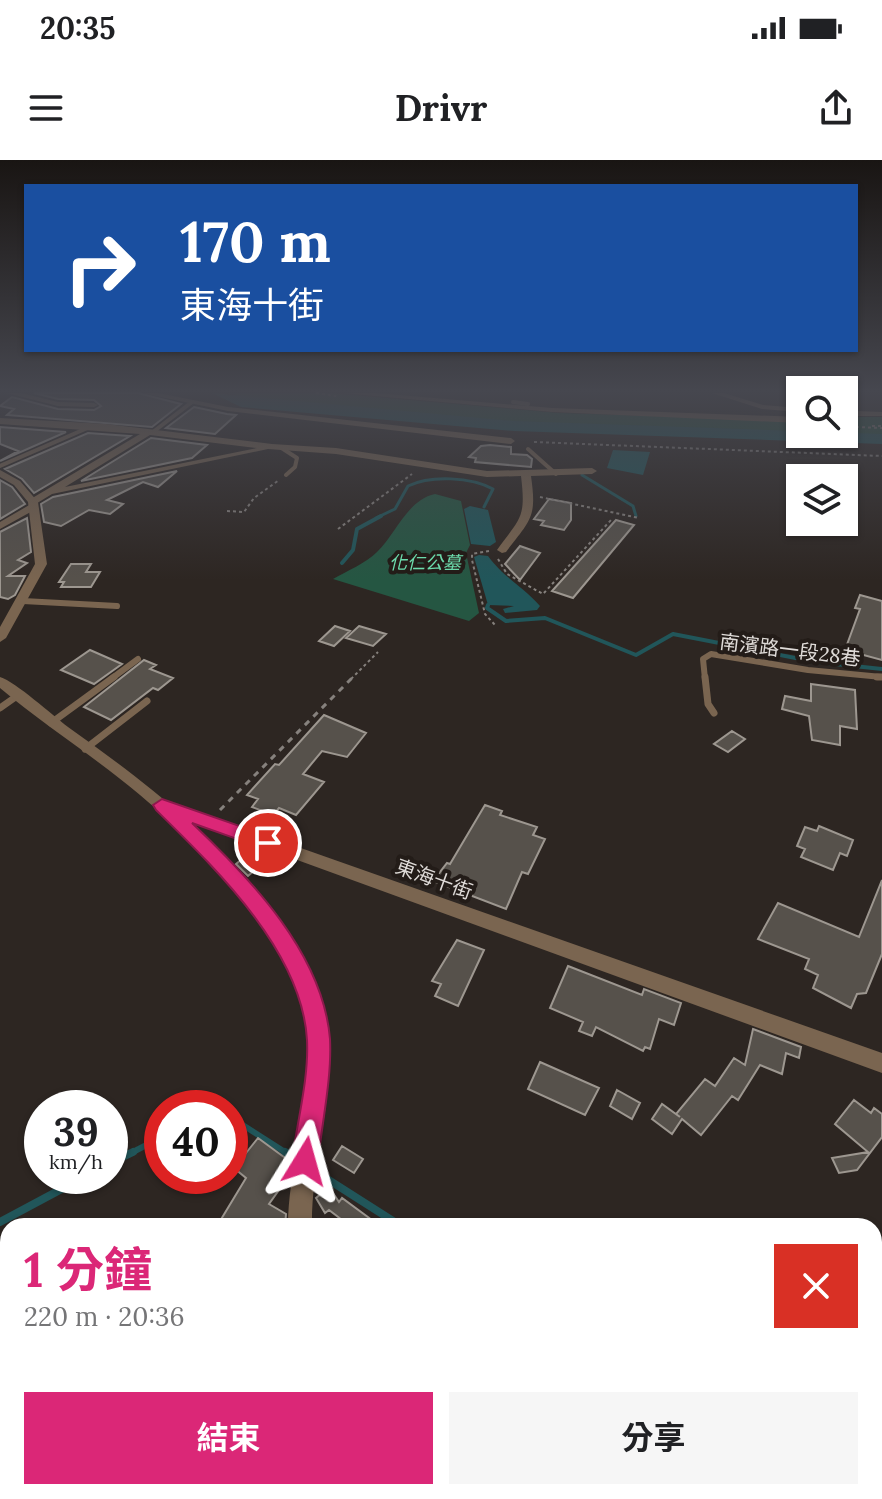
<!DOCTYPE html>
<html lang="zh-TW">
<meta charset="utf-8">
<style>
body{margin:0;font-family:Lora,"Noto Sans TC",serif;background:#f6f6f6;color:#202124;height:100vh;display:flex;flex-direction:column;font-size:30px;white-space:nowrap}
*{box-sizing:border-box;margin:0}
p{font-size:26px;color:#757577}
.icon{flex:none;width:44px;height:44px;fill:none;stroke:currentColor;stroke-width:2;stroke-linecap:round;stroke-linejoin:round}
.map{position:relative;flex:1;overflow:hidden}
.side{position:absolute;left:0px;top:1058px;width:882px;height:282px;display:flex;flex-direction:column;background:#fff;border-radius:24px 24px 0 0;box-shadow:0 2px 6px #0004}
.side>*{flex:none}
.banner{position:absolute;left:24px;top:24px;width:834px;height:168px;border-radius:0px;box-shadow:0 2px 6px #0004;background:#1a4fa0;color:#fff;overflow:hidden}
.buttons{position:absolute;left:786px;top:216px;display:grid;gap:16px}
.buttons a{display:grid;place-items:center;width:72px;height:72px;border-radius:0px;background:#fff;box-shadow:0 2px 6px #0004;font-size:40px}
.speed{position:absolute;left:24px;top:930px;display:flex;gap:16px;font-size:40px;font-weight:700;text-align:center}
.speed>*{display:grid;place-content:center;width:104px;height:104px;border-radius:50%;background:#fff;box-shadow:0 2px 6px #0004;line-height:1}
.speed small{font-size:20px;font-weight:400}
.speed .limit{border:12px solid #d22;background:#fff;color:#111}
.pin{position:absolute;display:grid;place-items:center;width:68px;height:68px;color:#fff;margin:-34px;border:4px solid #fff;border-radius:50%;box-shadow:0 2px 8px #0007}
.me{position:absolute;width:88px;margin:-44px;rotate:8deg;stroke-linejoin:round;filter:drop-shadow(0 0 6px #0008)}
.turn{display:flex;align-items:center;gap:28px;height:168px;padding:0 24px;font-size:36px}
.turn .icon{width:104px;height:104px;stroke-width:2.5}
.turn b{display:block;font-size:56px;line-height:68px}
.round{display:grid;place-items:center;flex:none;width:84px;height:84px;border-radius:0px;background:#f6f6f6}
.head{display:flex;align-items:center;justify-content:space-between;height:136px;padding:0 24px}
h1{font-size:48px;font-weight:700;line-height:60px;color:#db2777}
.cta{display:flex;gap:16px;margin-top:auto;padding:16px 24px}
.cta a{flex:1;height:92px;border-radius:0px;background:#db2777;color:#fff;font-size:32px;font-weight:700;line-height:92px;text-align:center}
.cta a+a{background:#f6f6f6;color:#202124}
.status{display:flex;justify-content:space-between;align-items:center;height:56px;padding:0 40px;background:#fff;direction:ltr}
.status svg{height:22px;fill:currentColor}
header{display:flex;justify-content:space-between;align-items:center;height:104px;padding:0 24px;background:#fff;font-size:36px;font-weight:700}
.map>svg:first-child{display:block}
.green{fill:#255642}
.water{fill:#21565a}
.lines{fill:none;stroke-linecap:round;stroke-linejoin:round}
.stream-far3{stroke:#21565a;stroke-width:3}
.stream-far2{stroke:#21565a;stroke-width:4}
.stream-far1{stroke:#21565a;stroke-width:6}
.stream{stroke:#21565a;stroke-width:8}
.river{fill:#21565a;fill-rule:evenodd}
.building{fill:#56514b;stroke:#9d9790;stroke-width:2}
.path-far1{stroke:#86817d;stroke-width:2;stroke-dasharray:3 3;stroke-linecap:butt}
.path{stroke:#86817d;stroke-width:3;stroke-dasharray:6 6;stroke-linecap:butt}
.service-far2{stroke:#7a6550;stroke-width:4}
.service-far1{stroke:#7a6550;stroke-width:6}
.service{stroke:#7a6550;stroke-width:7}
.minor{fill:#7a6550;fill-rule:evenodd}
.tertiary{fill:#7a6550;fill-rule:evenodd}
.route{fill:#db2777;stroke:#8e194d;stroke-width:2}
.labels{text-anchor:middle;stroke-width:8;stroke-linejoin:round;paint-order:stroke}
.far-park-label{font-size:18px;font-style:italic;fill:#6cdbac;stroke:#231c18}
.street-label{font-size:20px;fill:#dedad7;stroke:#231c18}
</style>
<div class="status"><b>20:35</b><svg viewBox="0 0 49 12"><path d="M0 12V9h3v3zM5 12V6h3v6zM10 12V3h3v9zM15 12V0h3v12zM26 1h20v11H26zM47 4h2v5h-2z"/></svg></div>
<header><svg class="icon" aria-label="menu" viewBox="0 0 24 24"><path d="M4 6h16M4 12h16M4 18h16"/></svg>Drivr<svg class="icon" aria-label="share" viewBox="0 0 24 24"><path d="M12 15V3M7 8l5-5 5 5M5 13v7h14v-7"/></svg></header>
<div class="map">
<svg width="882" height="1339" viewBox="0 0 882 1339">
<rect width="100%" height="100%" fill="#2d2622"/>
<!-- green -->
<path class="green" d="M 229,233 L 328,233 L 559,253 L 800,261 L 800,273 L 520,262 L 256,240 Z
M 858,257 L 882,257 L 882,276 L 844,274 L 844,261 Z
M 435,334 L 461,341 L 470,385 L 466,393 L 479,453 L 469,461 L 333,419 C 347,411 366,403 377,392 C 396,374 407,340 435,334 Z"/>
<!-- water -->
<path class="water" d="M 613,290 L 650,292 L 643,315 L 607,308 Z
M 470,346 L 488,350 L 496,382 L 490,386 L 471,384 L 464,349 Z
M 479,395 L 488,396 C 506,420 522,425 540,446 L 537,450 L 505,453 L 503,449 L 514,446 L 488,445 L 474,397 Z"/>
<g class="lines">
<!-- stream-far3 -->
<path class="stream-far3" d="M 582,315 L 633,346 L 636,356
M 376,358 L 395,349 L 408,326 C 431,315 471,317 493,329 L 484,347"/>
<!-- stream-far2 -->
<path class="stream-far2" d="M 342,403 L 353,390 L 357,369 L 381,356
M 488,445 L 487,448 L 506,461 L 545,458 L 636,495 L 673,474 L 816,502 L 882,509"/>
<!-- stream-far1 -->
<path class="stream-far1" d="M 230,962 L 238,962 L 288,994
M 129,994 L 162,977"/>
<!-- stream -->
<path class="stream" d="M 285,992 L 301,1002
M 110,1003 L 133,992
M 313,1010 L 401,1066
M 0,1062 L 86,1016
M 681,1332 L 687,1339"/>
<!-- river -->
<path class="river" d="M 212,233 L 514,261 L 882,274 L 882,284 L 514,271 L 241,247 Z"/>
</g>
<!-- building -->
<path class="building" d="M 34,233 L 138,233 L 181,244 L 152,267 L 7,255 L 14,249 L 0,246 L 12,237 L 58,249 L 94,250 L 101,246 L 94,240 L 58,239 Z
M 194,247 L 227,254 L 236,255 L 215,274 L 166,268 Z
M 0,267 L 66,272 L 0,301 L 18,291 L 0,284 Z
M 88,273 L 130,276 L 34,333 L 22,319 L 5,309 Z
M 151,278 L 207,285 L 192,298 L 81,321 Z
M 490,285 L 511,287 L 511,294 L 527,295 L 532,299 L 531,307 L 475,302 L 476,298 L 469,297 L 481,286 Z
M 177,311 L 158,327 L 143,322 L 107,340 L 123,344 L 110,354 L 89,350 L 61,366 L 44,362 L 41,344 L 53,337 Z
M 0,320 L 12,327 L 25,344 L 0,359 Z
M 549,339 L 571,343 L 571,360 L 564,370 L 541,365 L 544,361 L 534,359 Z
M 27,358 L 31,392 L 18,400 L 27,403 L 8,416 L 25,416 L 15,435 L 8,439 L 0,437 L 0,372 Z
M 616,360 L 634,365 L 573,438 L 552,431 Z
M 520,386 L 540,393 L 520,420 L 505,404 Z
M 71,404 L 91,404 L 86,412 L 100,412 L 91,427 L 61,427 L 64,422 L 59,422 Z
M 860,435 L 882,441 L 882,500 L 845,490 L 860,449 L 855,448 Z
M 335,466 L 350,471 L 334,486 L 319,481 Z
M 359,466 L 386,474 L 373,486 L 346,478 Z
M 90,490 L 122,504 L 94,524 L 61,510 Z
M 144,500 L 156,505 L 150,509 L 173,518 L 158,530 L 153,528 L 111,560 L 84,547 Z
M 811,524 L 855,530 L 857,569 L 840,566 L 840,585 L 812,580 L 809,556 L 782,549 L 785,536 L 811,541 Z
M 324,555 L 366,573 L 347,597 L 322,591 L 303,614 L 324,622 L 296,655 L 279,648 L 273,655 L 252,647 L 258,639 L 247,635 L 275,604 L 279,605 Z
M 732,571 L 745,579 L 728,592 L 714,584 Z
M 485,645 L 502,651 L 500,655 L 537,667 L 533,675 L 545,679 L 528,714 L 522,712 L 506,749 L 433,721 L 447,703 L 450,704 Z
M 819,666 L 853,680 L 847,696 L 840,693 L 833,710 L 801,697 L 805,689 L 797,686 L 805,667 L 817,671 Z
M 255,688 L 269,693 L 270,697 L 248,716 L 236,704 Z
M 882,720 L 882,794 L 866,833 L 857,834 L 851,848 L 813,828 L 818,815 L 805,809 L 809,799 L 758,779 L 778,743 L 859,777 Z
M 457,780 L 484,790 L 458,846 L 435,836 L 441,824 L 432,821 Z
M 568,806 L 642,835 L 644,829 L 681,843 L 674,865 L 659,859 L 650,889 L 645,887 L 643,891 L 596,867 L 592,876 L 579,871 L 583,862 L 550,848 Z
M 753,869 L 801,887 L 799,898 L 786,893 L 782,914 L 760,905 L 738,940 L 732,936 L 701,975 L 682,959 L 672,974 L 652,959 L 662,944 L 680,957 L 676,954 L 705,919 L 715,926 L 734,898 L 745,905 Z
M 540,902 L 599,928 L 585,955 L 528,929 Z
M 617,930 L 640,943 L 632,959 L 610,946 Z
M 854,940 L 871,953 L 874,948 L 882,954 L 882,977 L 857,1010 L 839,1013 L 832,998 L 868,992 L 835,964 Z
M 258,978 L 292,1003 L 289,1016 L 269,1044 L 286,1054 L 285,1066 L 217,1066 L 246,1018 L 234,1008 Z
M 342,986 L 363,999 L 354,1013 L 333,1000 Z
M 329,1027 L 339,1042 L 342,1038 L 380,1066 L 350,1066 L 329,1050 L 325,1053 L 316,1038 Z"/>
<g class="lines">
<!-- path-far1 -->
<path class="path-far1" d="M 316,233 L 336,236
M 872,266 L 882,266
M 856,267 L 882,268
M 534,282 L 882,296
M 540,337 L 639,358
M 227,351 L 244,352 L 254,338 L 279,320
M 338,369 L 412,314
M 489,391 L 472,394 L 472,400 L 485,454 L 495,465
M 498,399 L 507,414 L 543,434 L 611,360
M 351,519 L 378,492"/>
<!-- path -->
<path class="path" d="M 220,650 L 353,517"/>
<!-- service-far2 -->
<path class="service-far2" d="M 513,242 L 528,244
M 153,272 L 192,242
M 280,287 L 297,298 L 295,307 L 286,315
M 528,289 L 556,314
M 0,306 L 92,266"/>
<!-- service-far1 -->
<path class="service-far1" d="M 23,441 L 117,446
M 111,519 L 138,499
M 705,519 L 703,499 L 711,494 L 808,510 L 882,517"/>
<!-- service -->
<path class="service" d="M 705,517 L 708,544 L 714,553
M 877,517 L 882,517
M 0,548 L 17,536
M 51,563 L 114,517
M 85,589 L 147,541"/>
<!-- minor -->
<path class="minor" d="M 7,233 L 21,233 L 58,242 L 94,243 L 98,245 L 94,247 L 58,246 Z
M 142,233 L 158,233 L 228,247 L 511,278 L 515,281 L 511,284 L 228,251 Z
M 343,233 L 376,233 L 552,248 L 800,257 L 800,263 L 552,252 Z
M 857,251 L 882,252 L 882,256 L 858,256 L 844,261 L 844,255 Z
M 0,258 L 106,264 L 272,284 L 336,288 L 487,311 L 592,308 L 597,311 L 592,314 L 531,316 C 537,358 531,359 506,392 L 502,393 L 497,390 C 521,357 526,358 521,316 L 487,317 L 336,294 L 268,289 L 52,334 L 34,345 L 36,349 L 0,369 L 0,362 L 31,344 L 29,340 L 140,274 L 0,264 ZM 150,275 L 257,288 L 65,327 Z
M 162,639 L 882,893 L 882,913 L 157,649 L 154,645 L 157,641 Z"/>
<!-- tertiary -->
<path class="tertiary" d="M 712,233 L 724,233 L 763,245 L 800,248 L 800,252 L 762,249 Z
M 0,310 L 20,321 L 38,342 L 47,404 L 6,478 L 0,482 L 0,467 L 35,404 L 28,342 L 14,325 L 0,317 Z
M 0,517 C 16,522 52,555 68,567 C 167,637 314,749 328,880 C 334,942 311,1004 312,1066 L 288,1066 C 288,1004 314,942 308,879 C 300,784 210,694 140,635 C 95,597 45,566 0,528 Z
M 431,1332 L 459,1332 L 462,1339 L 434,1339 Z"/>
</g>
<!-- sky -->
<linearGradient id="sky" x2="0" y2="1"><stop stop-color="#191513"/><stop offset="0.55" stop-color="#46474f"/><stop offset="1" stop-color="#46474f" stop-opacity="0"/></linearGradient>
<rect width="882" height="420" fill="url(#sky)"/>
<!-- route -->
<path class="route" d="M 162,639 L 274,678 L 277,683 L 268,690 L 192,663 C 251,719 323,794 330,879 C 332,918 322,962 318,1001 L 314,1010 L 305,1013 L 296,1010 L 292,1001 C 297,962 309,918 307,880 C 302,791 216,709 156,650 L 153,645 Z"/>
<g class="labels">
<!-- far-park labels -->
<g class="far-park-label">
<text x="425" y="409">化仁公墓</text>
</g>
<!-- street labels -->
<g class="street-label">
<text transform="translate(790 490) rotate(7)" y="7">南濱路一段28巷</text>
<text transform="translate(434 719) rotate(20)" y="7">東海十街</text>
</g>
</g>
</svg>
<div class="buttons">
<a><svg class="icon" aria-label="search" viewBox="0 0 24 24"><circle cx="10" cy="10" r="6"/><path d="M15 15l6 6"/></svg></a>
<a><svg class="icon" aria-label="layers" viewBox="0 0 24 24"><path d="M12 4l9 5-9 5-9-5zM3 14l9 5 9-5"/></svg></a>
</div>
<div class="speed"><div>39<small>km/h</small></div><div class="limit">40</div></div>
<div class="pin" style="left:268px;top:683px;background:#d93025"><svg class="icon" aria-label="arrive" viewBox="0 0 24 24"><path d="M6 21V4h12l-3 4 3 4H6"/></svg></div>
<svg class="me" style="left:305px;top:1001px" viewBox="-20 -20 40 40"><path d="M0-17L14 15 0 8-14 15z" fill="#db2777" stroke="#fff" stroke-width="4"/></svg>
<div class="banner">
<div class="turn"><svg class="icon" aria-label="right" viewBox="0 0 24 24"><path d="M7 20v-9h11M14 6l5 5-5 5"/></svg><div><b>170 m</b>東海十街</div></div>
</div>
<section class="side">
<div class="head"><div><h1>1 分鐘</h1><p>220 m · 20:36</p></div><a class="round" style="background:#d93025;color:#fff"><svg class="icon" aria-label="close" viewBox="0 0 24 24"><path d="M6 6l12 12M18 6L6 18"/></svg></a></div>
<div class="cta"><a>結束</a><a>分享</a></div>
</section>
</div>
